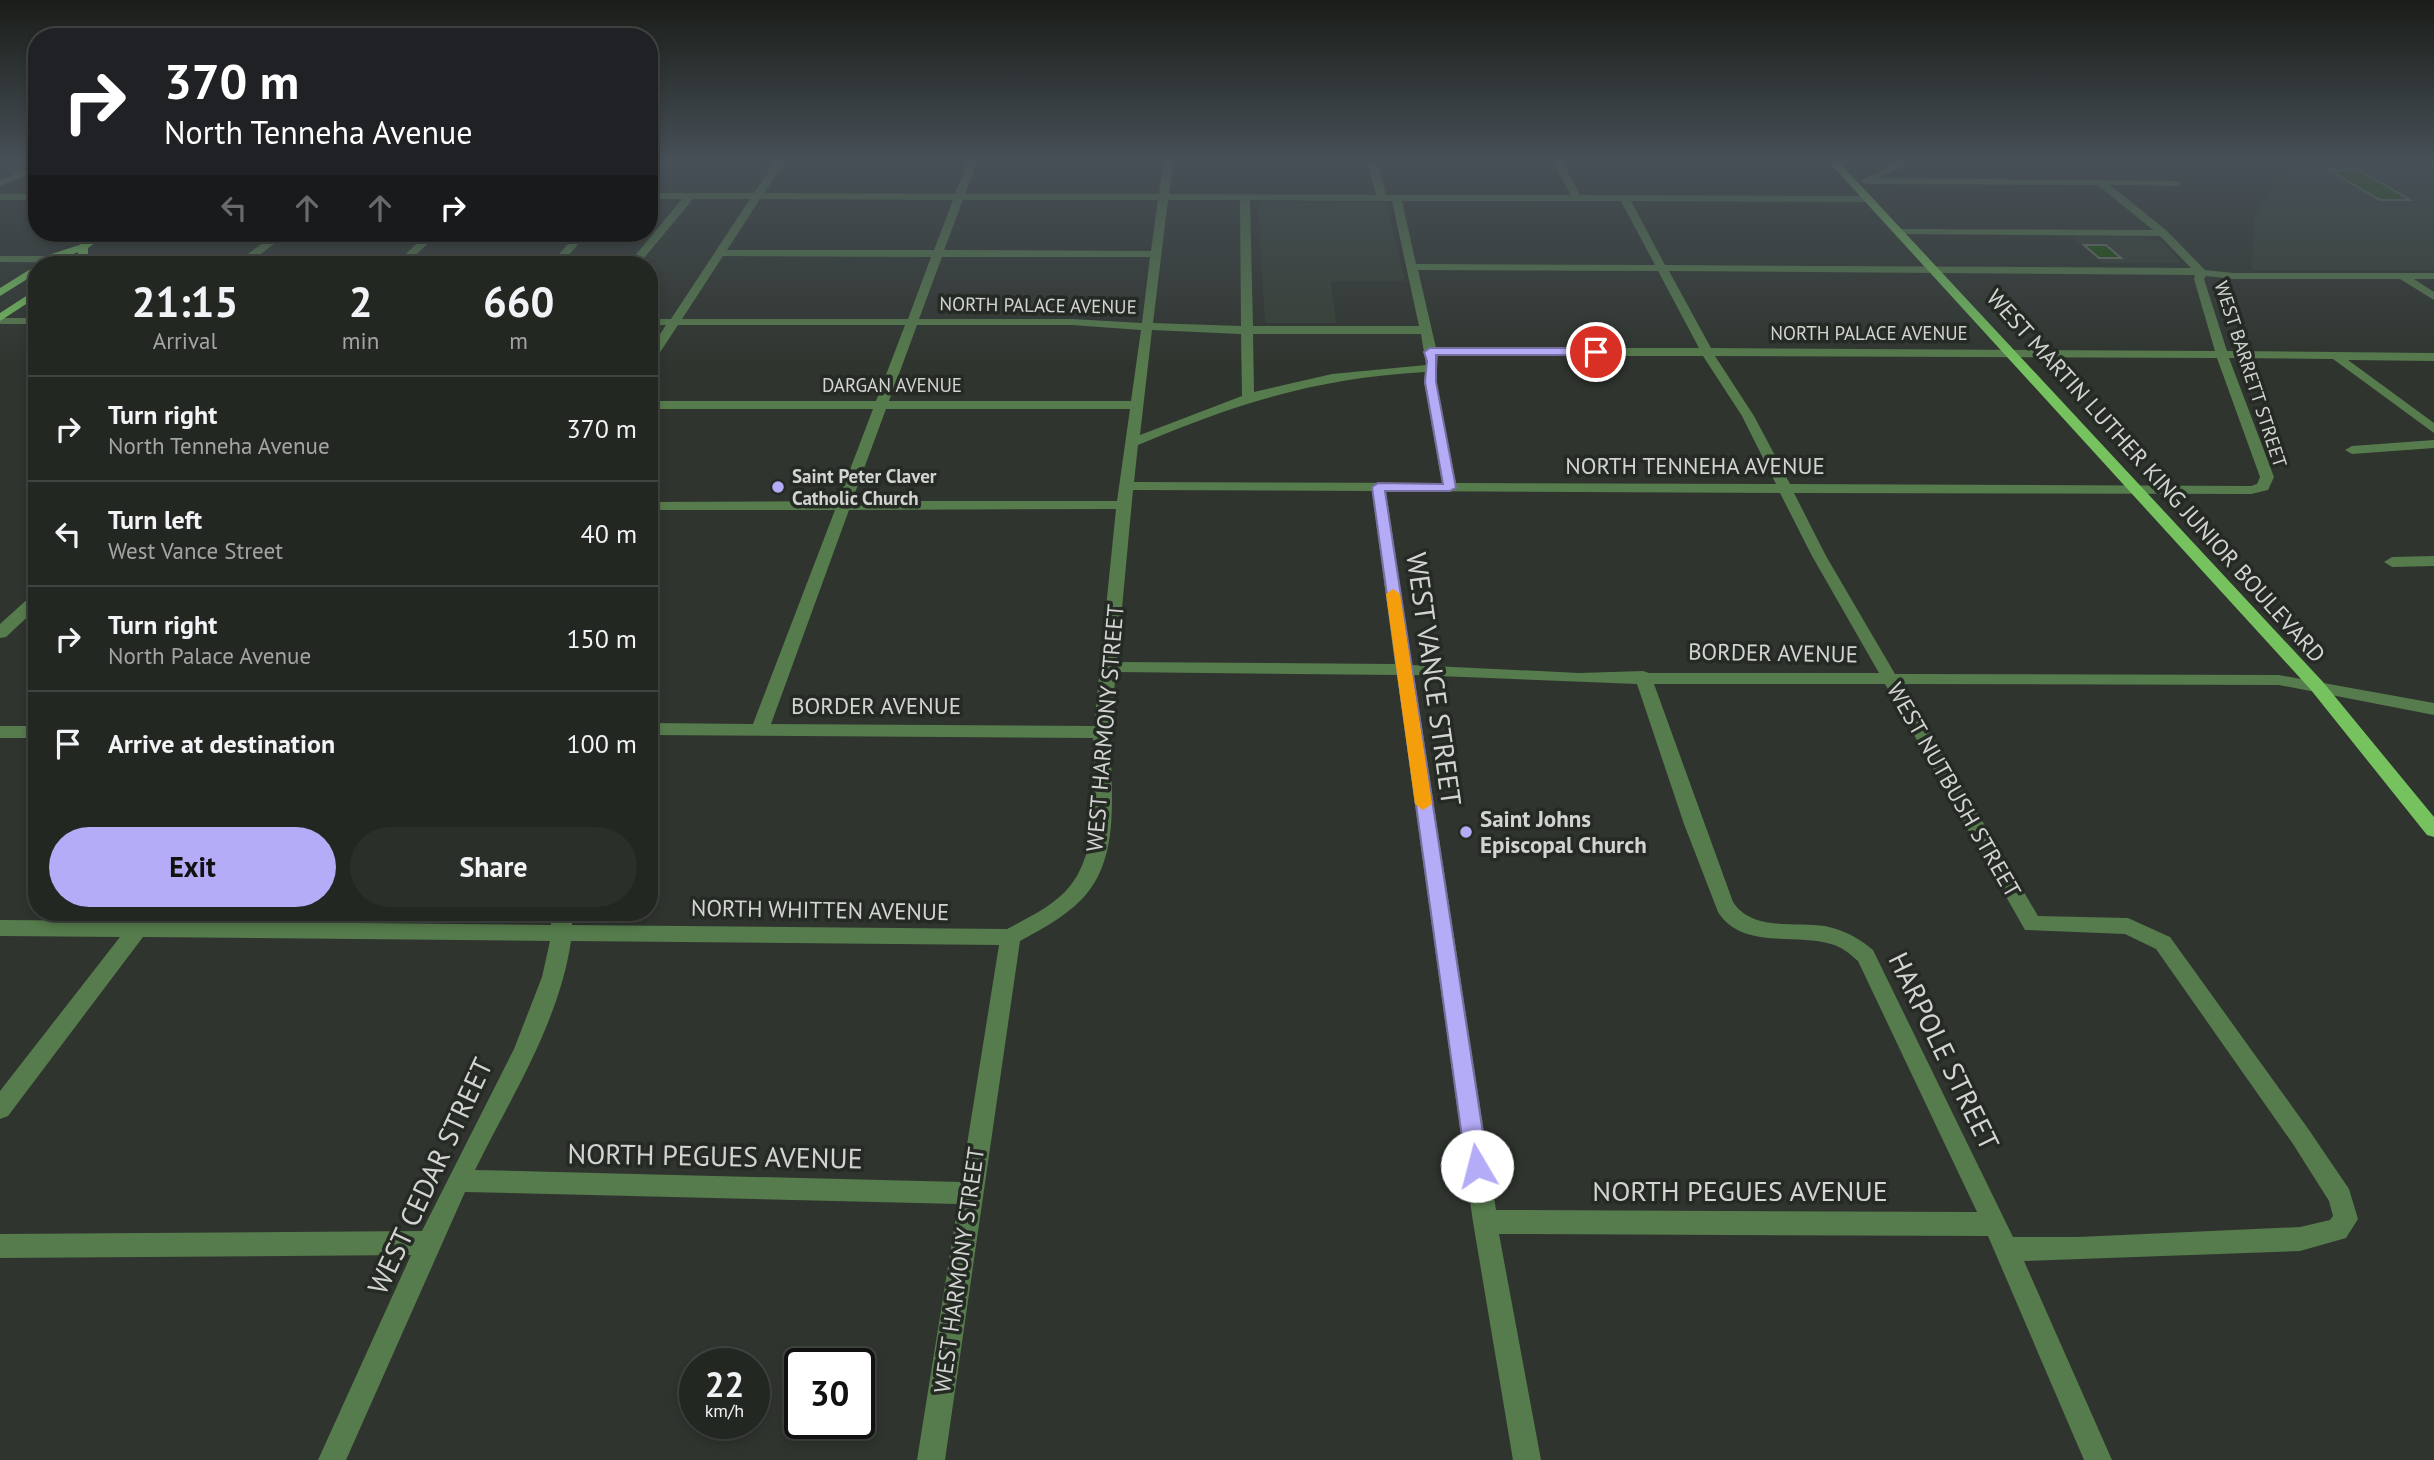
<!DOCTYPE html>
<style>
body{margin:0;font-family:"PT Sans",sans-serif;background:#2b2f2a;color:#f1f3f6;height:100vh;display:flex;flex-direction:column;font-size:26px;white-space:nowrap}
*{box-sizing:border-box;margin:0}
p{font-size:23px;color:#a3a5a5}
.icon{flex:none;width:38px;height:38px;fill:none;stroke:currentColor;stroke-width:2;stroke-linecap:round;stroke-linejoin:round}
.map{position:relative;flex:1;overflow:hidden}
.panel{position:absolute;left:28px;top:256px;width:630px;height:665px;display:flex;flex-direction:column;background:#232722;border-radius:28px;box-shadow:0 4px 10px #0003,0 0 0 2px #404440}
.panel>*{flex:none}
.banner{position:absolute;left:28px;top:28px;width:630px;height:214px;border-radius:28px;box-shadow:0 4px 10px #0003,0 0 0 2px #404440;background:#202124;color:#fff;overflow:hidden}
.speed{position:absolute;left:679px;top:1348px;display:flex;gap:14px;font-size:35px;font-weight:700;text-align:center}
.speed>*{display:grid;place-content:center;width:91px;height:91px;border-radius:50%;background:#232722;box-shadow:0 4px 10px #0003,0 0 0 2px #404440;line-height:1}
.speed small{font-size:18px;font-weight:400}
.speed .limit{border:4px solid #111;border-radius:10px;background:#fff;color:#111}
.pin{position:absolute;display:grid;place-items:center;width:60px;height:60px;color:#fff;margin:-30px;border:4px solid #fff;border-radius:50%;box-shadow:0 2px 7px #0007}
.me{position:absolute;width:77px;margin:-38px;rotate:352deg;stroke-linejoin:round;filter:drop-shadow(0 0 5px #0008)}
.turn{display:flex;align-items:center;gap:24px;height:147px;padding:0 21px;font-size:32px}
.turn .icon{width:91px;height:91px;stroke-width:2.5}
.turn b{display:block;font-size:49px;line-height:60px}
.lanes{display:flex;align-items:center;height:66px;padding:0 21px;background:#0003;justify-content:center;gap:35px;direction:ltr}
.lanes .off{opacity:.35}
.eta{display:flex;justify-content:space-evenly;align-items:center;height:119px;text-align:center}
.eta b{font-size:42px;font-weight:700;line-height:49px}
.cta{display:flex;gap:14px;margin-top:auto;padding:14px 21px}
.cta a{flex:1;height:80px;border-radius:42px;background:#b5acf8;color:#111;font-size:28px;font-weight:700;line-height:80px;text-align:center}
.cta a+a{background:#2b2f2a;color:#f1f3f6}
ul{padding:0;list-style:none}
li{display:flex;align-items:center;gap:21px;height:105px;padding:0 21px;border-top:2px solid #404440}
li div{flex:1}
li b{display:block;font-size:26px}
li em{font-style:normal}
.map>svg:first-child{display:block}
.built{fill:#353e33}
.building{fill:#165000;stroke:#6c726b;stroke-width:2}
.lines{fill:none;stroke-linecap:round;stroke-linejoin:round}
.minor{fill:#567b4c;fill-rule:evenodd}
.major{fill:#75c25e;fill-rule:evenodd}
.route{fill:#b5acf8;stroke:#7670a1;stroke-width:2}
.slow{fill:#f59e0b}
.poi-dot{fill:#b5acf8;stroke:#252a24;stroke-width:2.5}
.labels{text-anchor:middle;stroke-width:7;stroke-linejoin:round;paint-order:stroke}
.far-street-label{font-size:19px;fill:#d1d4d0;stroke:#252a24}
.far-poi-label{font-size:19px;font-weight:bold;fill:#d1d4d0;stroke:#252a24;text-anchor:start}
.street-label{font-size:23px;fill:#d1d4d0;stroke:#252a24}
.poi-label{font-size:23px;font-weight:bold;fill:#d1d4d0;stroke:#252a24;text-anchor:start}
.near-street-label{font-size:28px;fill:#d1d4d0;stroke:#252a24}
</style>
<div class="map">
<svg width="2434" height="1460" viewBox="0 0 2434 1460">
<rect width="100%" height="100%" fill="#2f342e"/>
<!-- built -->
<path class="built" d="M 2300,162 L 2434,162 L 2434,270 L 2252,270 L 2254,216 L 2275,181 Z
M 1258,202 L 1386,202 L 1405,281 L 1331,281 L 1336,323 L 1265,323 Z
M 2071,236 L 2144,237 L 2149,240 L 2160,240 L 2181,263 L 2102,263 Z"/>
<!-- building -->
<path class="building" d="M 2329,170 L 2359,170 L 2410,200 L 2380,200 Z
M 2084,245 L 2106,245 L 2121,258 L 2099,258 Z"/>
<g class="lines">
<!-- minor -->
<path class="minor" d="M 775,162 L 785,162 L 764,193 L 955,194 L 967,162 L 977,162 L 965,194 L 1159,194 L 1163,162 L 1173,162 L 1169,194 L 1376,195 L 1367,162 L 1377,162 L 1386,195 L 1571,195 L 1553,162 L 1563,162 L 1580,195 L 1869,196 L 1874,199 L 1869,202 L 1631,201 L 1665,265 L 2191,268 L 2160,236 L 1897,234 L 1897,230 L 1901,229 L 2153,230 L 2098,185 L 1865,184 L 1860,181 L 1899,162 L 1911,162 L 1880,178 L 2180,181 L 2180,185 L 2177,186 L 2110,185 L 2167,231 L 2205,270 L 2234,273 L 2434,273 L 2434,279 L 2414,279 L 2434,292 L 2434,300 L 2400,279 L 2234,279 L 2206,276 L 2204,279 L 2227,351 L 2434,353 L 2434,361 L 2348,360 L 2434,423 L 2434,433 L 2333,359 L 2229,358 L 2274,477 L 2268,490 L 2251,494 L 1794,493 L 1826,556 L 1895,674 L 2279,675 L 2434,703 L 2434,715 L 2279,685 L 1902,684 L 2038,916 L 2128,918 L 2170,937 L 2309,1130 L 2349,1189 L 2358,1219 L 2346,1238 L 2300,1251 L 2024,1261 L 2112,1460 L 2084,1460 L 1988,1236 L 1499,1234 L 1541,1460 L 1513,1460 L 1473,1222 L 1397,675 L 1116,672 C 1114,692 1112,711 1111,731 C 1109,785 1124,857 1081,900 C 1063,918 1042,929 1020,941 L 945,1460 L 917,1460 L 958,1204 L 465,1192 L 346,1460 L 318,1460 L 411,1255 L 0,1258 L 0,1234 L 422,1231 L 514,1049 L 542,977 L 550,941 L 143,937 L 8,1116 L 0,1119 L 0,1091 L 120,937 L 0,936 L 0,920 L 132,921 L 140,912 L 161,912 L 155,921 L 551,925 L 552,912 L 572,912 L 572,925 L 1007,929 C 1029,917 1054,906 1070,886 C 1099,851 1095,782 1093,738 L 649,735 L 649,723 L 753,724 L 835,510 L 649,510 L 649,502 L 838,501 L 873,409 L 649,409 L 649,401 L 876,401 L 905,325 L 678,325 L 653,363 L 649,364 L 649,351 L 666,325 L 649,325 L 649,319 L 671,319 L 750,199 L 693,199 L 639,264 L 628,264 L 682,199 L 649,199 L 649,193 L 754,193 ZM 760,199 L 953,200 L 934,250 L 727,250 ZM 963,200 L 1158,200 L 1151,251 L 944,250 ZM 1168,200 L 1240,200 L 1241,326 L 1153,323 ZM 1250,200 L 1392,201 L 1419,326 L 1253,326 ZM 1402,201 L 1621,201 L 1655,265 L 1416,264 ZM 723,256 L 931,257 L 908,319 L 682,319 ZM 942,257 L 1150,257 L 1142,323 L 1072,319 L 919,319 ZM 1418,270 L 1658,271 L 1699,348 L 1436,348 ZM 1669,271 L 2195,275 L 2194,279 L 2215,351 L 1711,348 ZM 917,325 L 1072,325 L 1141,330 L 1131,401 L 889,401 ZM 1152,330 L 1241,334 L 1242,396 L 1140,435 ZM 1253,334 L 1421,334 L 1426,365 L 1332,374 L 1254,392 ZM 1438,356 L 1703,356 L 1742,416 L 1776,484 L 1456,483 L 1436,382 ZM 1715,356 L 2217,358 L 2260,477 L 2257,484 L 2251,486 L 1790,484 L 1754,416 ZM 1425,372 L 1424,382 L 1442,483 L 1134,482 L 1138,445 C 1237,403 1317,378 1425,372 ZM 886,409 L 1130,409 L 1117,501 L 852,501 ZM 1133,490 L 1372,491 L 1395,664 L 1117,662 ZM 1386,491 L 1780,493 L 1812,556 L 1879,673 L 1649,673 L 1643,671 L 1579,673 L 1412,665 ZM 1116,509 L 1094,726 L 771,724 L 849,510 ZM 1414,675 L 1637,684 L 1684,824 L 1718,912 C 1742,950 1795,933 1831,944 C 1842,947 1850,954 1858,961 L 1977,1212 L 1496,1210 ZM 1654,684 L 1885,684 L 2025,930 L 2125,934 L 2156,949 L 2293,1144 L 2329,1201 L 2333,1216 L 2330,1220 L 2300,1227 L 2078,1237 L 2013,1237 L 1873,950 C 1859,938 1844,930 1825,926 C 1794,921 1753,932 1733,902 ZM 571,941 L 999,945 L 961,1182 L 475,1170 C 511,1097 559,1023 571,941 Z
M 37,165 L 37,171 L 0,186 L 0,180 Z
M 0,194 L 37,194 L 37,200 L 0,200 Z
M 277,233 L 288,233 L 248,264 L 0,262 L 0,256 L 245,256 Z
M 428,233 L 439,233 L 406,264 L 395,264 Z
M 578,233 L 588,233 L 561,264 L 550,264 Z
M 0,318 L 37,318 L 37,324 L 0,324 Z
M 2434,440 L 2434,448 L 2352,454 L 2345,450 L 2352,446 Z
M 2434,556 L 2434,566 L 2392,567 L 2384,562 L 2392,557 Z
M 37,594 L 37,608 L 6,637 L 0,638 L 0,624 L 31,596 Z
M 0,726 L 37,726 L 37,738 L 0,738 Z"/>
<!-- major -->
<path class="major" d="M 1829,162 L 1839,162 L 2323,682 L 2434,817 L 2434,837 L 2427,835 L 2311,690 Z
M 97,233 L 108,233 L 88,248 L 88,259 L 82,264 L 70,264 L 78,258 L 78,252 L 49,264 L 37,264 L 46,256 L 79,245 Z
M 37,265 L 37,273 L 0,296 L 0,288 Z
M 37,289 L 37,297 L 0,321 L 0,313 Z"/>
</g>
<!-- sky -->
<linearGradient id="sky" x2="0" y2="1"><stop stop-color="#1a1d19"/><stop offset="0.44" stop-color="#475057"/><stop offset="1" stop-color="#475057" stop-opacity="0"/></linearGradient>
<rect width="2434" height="366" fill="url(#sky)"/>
<!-- route -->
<path class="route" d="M 1430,348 L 1596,348 L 1601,352 L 1596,355 L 1436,355 L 1436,382 L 1456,488 L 1450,491 L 1385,491 L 1488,1166 L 1485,1173 L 1477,1176 L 1470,1173 L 1466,1166 L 1372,487 L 1378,483 L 1443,484 L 1425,382 L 1427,361 L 1424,352 Z"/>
<!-- slow -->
<path class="slow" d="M 1393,589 L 1400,594 L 1432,804 L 1423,810 L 1415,804 L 1386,594 Z"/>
<!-- markers -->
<g class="poi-dot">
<circle cx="778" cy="487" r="7"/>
<circle cx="1466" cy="832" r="7"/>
</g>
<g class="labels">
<!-- far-street labels -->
<g class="far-street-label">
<text transform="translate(1038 305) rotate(1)" y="7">NORTH PALACE AVENUE</text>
<text x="1869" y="340">NORTH PALACE AVENUE</text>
<text transform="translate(2251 374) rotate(72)" y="7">WEST BARRETT STREET</text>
<text x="892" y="392">DARGAN AVENUE</text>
</g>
<!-- far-poi labels -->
<g class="far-poi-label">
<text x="792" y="483">Saint Peter Claver<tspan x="792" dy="22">Catholic Church</tspan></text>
</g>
<!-- street labels -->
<g class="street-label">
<text x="1695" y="474">NORTH TENNEHA AVENUE</text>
<text transform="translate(2156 476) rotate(48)" y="8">WEST MARTIN LUTHER KING JUNIOR BOULEVARD</text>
<text transform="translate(1773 653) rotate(1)" y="8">BORDER AVENUE</text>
<text x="876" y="714">BORDER AVENUE</text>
<text transform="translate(1105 728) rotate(-85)" y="8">WEST HARMONY STREET</text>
<text transform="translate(1954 790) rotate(60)" y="8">WEST NUTBUSH STREET</text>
<text transform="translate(820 910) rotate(1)" y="8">NORTH WHITTEN AVENUE</text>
<text transform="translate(959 1270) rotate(-82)" y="8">WEST HARMONY STREET</text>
</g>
<!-- poi labels -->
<g class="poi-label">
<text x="1480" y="827">Saint Johns<tspan x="1480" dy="26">Episcopal Church</tspan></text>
</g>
<!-- near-street labels -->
<g class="near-street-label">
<text transform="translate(1434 679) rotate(82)" y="10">WEST VANCE STREET</text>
<text transform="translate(1944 1051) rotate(64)" y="10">HARPOLE STREET</text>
<text transform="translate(715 1156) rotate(1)" y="10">NORTH PEGUES AVENUE</text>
<text transform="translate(430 1176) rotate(-65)" y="10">WEST CEDAR STREET</text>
<text x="1740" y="1201">NORTH PEGUES AVENUE</text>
</g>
</g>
</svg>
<div class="speed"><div>22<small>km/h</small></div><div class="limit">30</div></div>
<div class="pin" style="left:1596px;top:352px;background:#d93025"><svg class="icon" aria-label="arrive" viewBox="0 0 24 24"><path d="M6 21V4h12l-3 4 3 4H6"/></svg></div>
<svg class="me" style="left:1477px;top:1166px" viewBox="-20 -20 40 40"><circle r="19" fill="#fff"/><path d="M0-13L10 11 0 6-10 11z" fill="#b5acf8"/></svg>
<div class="banner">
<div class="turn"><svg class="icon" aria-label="right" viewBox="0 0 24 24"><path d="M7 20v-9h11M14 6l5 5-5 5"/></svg><div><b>370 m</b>North Tenneha Avenue</div></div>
<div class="lanes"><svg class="icon off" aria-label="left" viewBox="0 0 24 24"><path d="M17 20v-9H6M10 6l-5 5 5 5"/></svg><svg class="icon off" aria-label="ahead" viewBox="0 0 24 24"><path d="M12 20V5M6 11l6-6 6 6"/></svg><svg class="icon off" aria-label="ahead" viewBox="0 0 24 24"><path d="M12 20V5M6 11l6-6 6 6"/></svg><svg class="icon" aria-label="right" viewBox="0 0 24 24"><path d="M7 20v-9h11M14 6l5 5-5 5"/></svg></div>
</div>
<section class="panel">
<div class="eta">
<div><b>21:15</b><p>Arrival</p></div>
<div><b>2</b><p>min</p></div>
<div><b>660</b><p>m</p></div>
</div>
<ul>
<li><svg class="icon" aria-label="right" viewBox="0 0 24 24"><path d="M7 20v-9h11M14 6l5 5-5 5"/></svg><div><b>Turn right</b><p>North Tenneha Avenue</p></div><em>370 m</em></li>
<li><svg class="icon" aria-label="left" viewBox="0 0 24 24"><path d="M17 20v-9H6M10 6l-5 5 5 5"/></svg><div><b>Turn left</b><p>West Vance Street</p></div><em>40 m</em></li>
<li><svg class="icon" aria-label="right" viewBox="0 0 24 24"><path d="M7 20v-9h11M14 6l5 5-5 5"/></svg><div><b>Turn right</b><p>North Palace Avenue</p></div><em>150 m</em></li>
<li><svg class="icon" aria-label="arrive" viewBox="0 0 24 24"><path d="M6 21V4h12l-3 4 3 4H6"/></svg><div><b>Arrive at destination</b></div><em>100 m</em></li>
</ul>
<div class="cta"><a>Exit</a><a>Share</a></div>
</section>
</div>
